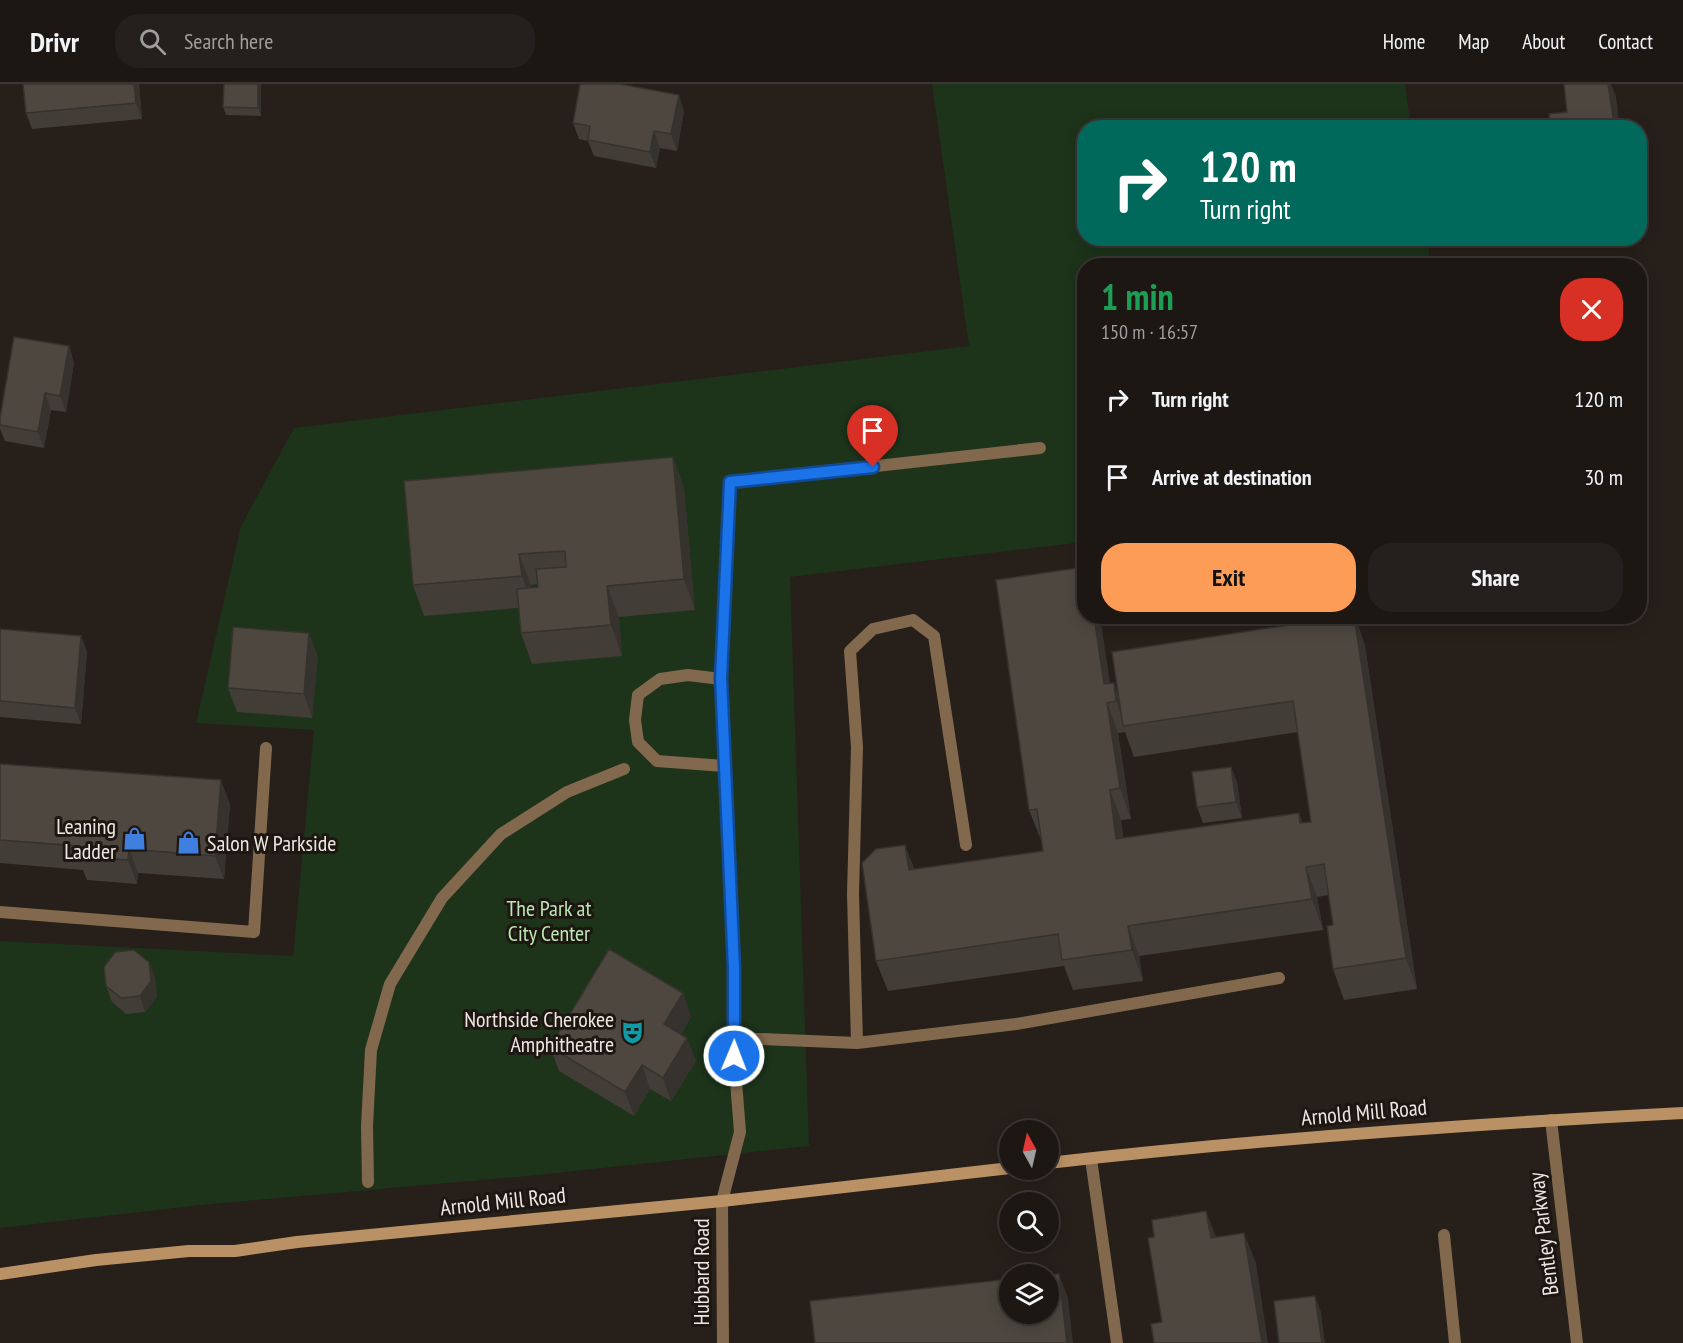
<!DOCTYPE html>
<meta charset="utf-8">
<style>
body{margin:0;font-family:"PT Sans Narrow",sans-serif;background:#25201d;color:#f1f3f6;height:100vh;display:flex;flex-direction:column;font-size:22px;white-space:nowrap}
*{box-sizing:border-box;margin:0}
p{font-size:20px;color:#a09fa0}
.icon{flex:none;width:33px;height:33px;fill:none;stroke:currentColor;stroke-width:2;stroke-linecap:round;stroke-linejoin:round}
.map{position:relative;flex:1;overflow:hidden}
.drawer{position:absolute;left:1077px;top:174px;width:570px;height:366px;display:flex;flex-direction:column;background:#1d1714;border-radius:24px;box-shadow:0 3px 15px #0003,0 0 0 2px #3b3634}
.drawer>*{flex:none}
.banner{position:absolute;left:1077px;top:36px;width:570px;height:126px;border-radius:24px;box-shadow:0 3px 15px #0003,0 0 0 2px #3b3634;background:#00695c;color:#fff;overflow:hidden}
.needle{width:39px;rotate:352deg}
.fabs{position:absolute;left:999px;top:1036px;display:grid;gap:12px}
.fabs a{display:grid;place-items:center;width:60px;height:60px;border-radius:50%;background:#1d1714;box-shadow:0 3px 15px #0003,0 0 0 2px #3b3634;font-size:30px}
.pin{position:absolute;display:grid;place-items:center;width:51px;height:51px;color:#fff;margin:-62px -26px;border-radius:50% 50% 50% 0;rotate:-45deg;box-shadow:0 0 6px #0007}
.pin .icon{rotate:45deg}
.me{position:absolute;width:66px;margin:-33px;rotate:1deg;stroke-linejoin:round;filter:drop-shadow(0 0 4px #0008)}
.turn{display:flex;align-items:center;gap:21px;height:126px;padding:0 24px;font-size:27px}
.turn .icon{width:78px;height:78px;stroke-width:2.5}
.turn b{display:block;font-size:42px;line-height:51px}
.round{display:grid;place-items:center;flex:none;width:63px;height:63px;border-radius:24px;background:#25201d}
.headline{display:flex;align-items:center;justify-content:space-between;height:102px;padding:0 24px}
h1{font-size:36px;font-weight:800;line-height:45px;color:#1e9e55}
.cta{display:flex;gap:12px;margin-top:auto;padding:12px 24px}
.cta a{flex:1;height:69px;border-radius:24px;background:#fd9c56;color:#111;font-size:24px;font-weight:800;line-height:69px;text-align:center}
.cta a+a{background:#25201d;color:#f1f3f6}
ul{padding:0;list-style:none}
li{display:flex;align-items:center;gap:18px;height:78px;padding:0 24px}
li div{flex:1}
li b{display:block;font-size:22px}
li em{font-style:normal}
header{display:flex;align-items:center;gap:36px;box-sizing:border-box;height:84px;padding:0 30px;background:#1d1714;border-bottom:2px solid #3b3634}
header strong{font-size:28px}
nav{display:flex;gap:33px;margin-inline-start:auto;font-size:21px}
.search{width:420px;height:54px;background:#25201d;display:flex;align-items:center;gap:15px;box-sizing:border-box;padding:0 21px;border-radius:24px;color:#a09fa0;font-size:22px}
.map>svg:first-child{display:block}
.green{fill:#1d331a}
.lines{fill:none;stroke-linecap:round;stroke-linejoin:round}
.lane{stroke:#82694d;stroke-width:12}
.street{stroke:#82694d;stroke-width:12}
.secondary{stroke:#ba9164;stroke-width:12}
.wall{fill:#423d37;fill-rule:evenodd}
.shaded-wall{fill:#36322d}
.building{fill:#4d4740;stroke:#36322d;stroke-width:1.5}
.route-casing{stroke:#114b97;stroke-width:15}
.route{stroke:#1a73e8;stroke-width:10}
.labels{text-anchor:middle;stroke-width:6;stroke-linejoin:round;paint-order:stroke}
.poi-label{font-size:22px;fill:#ede7e4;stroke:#1d1611;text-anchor:end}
.park-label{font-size:22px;fill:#bae7b3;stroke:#1d1611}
.street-label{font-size:22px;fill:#ede7e4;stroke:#1d1611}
</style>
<header>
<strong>Drivr</strong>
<div class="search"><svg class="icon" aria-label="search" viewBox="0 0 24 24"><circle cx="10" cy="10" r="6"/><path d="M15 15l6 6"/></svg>Search here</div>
<nav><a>Home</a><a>Map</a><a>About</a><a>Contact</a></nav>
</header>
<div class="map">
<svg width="1683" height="1259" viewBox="0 0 1683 1259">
<rect width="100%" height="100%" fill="#271f1a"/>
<!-- green -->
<path class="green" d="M 932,0 L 1405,0 L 1411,43 L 1084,44 L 1084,154 L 1427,155 L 1431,181 L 1084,182 L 1084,458 L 790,493 L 809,1062 L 528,1092 L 201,1121 L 0,1144 L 0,857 L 293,872 L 314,646 L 196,639 L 241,442 L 294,344 L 969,262 Z"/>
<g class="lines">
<!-- lane -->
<path class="lane" d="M 721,595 L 688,591 L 660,595 L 638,611 L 635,636 L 638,658 L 657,677 L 724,682
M 0,828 L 254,848 L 266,664
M 735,954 L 857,959 L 853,810 L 857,663 L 850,567 L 873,545 L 913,536 L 934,552 L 966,761
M 857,959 L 1016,940 L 1279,894
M 1091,1075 L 1117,1259
M 722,1117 L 740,1048 L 734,972 L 734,884 L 721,595 L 730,398 L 1040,364
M 1444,1151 L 1455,1259"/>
<!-- street -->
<path class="street" d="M 1551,1036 L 1577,1259
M 368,1098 L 367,1042 L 371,966 L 390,900 L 442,814 L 501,750 L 567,708 L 624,685
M 722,1117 L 723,1259"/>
<!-- secondary -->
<path class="secondary" d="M 1048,1079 C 1259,1055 1471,1040 1683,1029
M 0,1190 L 96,1176 L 189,1167 L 235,1167 L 297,1158 L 722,1117 L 1010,1084"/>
</g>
<!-- wall -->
<path class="wall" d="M 139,0 L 142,35 L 32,45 L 26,29 Z
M 224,0 L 261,0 L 261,32 L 226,31 L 223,23 Z
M 684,27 L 677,67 L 660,64 L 656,84 L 594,72 L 588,57 L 579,55 L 573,39 Z
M 69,262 L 74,279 L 66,328 L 51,326 L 44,364 L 5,357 L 0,345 L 0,334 Z
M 673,373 L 684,404 L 695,526 L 619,533 L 622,572 L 532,580 L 521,549 L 518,524 L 424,532 L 413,501 ZM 538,500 L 538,503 L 531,504 L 531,501 Z
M 1136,532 L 1183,532 L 1139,539 Z
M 1355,532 L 1365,562 L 1417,905 L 1344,916 L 1333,885 L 1333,841 L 1329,811 L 1317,813 L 1323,846 L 1139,872 L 1143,897 L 1073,906 L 1064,882 L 888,907 L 876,877 L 914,785 L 1043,767 L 1041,756 L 1029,726 L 1110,599 L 1118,610 ZM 1125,648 L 1134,673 L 1298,648 L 1311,738 L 1123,754 L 1121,736 L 1131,735 L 1118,649 Z
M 0,545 L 81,552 L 87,568 L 81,640 L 0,633 Z
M 318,572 L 312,634 L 237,628 L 228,604 Z
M 0,680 L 230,720 L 224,795 L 138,789 L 137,800 L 87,796 L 83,786 L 0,779 Z
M 1231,683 L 1237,699 L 1242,734 L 1203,739 L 1197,723 Z
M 149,878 L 155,894 L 157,913 L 145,928 L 126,930 L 112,918 L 106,902 Z
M 683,909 L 691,933 L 681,950 L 687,954 L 696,977 L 671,1017 L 650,1005 L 634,1032 L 559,987 L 550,963 Z"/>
<!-- shaded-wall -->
<path class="shaded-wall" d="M 134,0 L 139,0 L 142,35 L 136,19 Z
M 258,0 L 261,0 L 261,32 L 258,24 Z
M 1608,0 L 1611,0 L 1616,13 L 1620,44 L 1616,44 L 1613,33 Z
M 679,11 L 684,27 L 677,67 L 671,50 Z
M 654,47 L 660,64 L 656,84 L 650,68 Z
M 69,262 L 74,279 L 66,328 L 60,312 Z
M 45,309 L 51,326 L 44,364 L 38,348 Z
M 673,373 L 684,404 L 695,526 L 684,495 Z
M 519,470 L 531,501 L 533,522 L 522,492 Z
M 607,502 L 619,533 L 622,572 L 611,541 Z
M 1094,532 L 1100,532 L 1113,618 L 1104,600 Z
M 1354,532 L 1365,562 L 1417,905 L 1406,874 Z
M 309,549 L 318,572 L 312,634 L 304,610 Z
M 81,552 L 87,568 L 81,640 L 75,624 Z
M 1114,599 L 1125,629 L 1125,642 L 1116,617 Z
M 1107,619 L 1118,649 L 1131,735 L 1120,704 Z
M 1231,683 L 1237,699 L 1242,734 L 1236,718 Z
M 221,696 L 230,720 L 224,795 L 215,772 Z
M 1110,706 L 1121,736 L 1128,786 L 1116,755 Z
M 1299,729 L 1311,759 L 1300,739 Z
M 905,761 L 917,791 L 909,786 Z
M 129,765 L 138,789 L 137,800 L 128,776 Z
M 1306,783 L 1317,813 L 1323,846 L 1312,815 Z
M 1128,842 L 1139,872 L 1143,897 L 1132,866 Z
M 149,878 L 155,894 L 157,913 L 145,928 L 140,912 Z
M 683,909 L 691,933 L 673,964 L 664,940 Z
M 687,954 L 696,977 L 671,1017 L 663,994 Z
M 642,981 L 650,1005 L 634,1032 L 625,1008 Z
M 1206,1127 L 1218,1158 L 1211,1154 Z
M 1244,1149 L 1256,1179 L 1268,1259 L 1262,1259 Z
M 1059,1190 L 1068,1214 L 1073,1259 L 1067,1259 Z
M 1315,1212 L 1321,1228 L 1325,1259 L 1322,1259 Z"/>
<!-- building -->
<path class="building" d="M 23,0 L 134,0 L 136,19 L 26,29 Z
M 224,0 L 258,0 L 258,24 L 223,23 Z
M 580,0 L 620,0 L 679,11 L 671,50 L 654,47 L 650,68 L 588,56 L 590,42 L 573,39 Z
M 1564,0 L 1608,0 L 1613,33 L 1616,33 L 1617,44 L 1551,44 L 1549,30 L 1567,28 Z
M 14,253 L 69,262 L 60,312 L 45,309 L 38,348 L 0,341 L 0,334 Z
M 673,373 L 684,495 L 607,502 L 611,541 L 521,549 L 517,505 L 538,503 L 536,485 L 566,483 L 565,467 L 519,470 L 522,492 L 413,501 L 404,397 Z
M 1084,483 L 1084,532 L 1094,532 L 1104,600 L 1114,599 L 1116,617 L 1107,619 L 1120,704 L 1110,706 L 1116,755 L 1299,729 L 1300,739 L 1311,738 L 1293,617 L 1123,642 L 1112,568 L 1348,532 L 1354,532 L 1406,874 L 1333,885 L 1327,842 L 1333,841 L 1324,780 L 1306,783 L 1312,815 L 1128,842 L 1132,866 L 1062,876 L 1058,850 L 876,877 L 862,779 L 876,765 L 905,761 L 909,786 L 1043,767 L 1037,725 L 1029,726 L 996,496 Z
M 233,543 L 309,549 L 304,610 L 228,604 Z
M 0,545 L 81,552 L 75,624 L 0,617 Z
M 0,680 L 221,696 L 215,772 L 129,765 L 128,776 L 78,773 L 79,762 L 0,756 Z
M 1231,683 L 1236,718 L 1197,723 L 1192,688 Z
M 609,865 L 683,909 L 664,940 L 687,954 L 663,994 L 642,981 L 625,1008 L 550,963 Z
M 134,866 L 149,878 L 151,897 L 140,912 L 121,914 L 106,902 L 104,883 L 115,868 Z
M 1206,1127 L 1211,1154 L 1244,1149 L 1262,1259 L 1154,1259 L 1151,1240 L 1162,1238 L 1148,1154 L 1154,1153 L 1152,1136 Z
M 1059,1190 L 1067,1259 L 815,1259 L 810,1217 L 1010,1195 L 1010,1230 L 1048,1230 L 1048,1191 Z
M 1315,1212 L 1322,1259 L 1279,1259 L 1274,1217 Z"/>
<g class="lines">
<defs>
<path id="route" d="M 734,972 L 734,884 L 721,594 L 730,398 L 873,383"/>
</defs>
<!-- route casing -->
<use href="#route" class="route-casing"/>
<!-- route -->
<use href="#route" class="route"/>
</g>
<!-- icons -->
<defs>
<symbol id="shop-bare" viewBox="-9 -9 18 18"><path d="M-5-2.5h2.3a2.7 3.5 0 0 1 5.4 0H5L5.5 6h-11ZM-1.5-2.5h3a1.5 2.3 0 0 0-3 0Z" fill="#3f7fe0" stroke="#1d1611" stroke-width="2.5" paint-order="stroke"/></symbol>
<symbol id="theatre-bare" viewBox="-9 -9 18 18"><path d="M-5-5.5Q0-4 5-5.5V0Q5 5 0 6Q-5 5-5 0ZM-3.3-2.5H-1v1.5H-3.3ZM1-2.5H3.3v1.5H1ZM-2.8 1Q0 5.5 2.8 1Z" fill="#0f9aa8" stroke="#1d1611" stroke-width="2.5" paint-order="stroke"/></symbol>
</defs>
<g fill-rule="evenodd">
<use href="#shop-bare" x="118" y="738" width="33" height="33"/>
<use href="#shop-bare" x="172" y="742" width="33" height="33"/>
<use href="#theatre-bare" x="616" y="932" width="33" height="33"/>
</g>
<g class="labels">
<!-- poi labels -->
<g class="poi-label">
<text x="116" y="750">Leaning<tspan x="116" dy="25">Ladder</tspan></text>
<text x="207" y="767" text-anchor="start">Salon W Parkside</text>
<text x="614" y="943">Northside Cherokee<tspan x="614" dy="25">Amphitheatre</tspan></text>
</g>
<!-- park labels -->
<g class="park-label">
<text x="549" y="832">The Park at<tspan x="549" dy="25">City Center</tspan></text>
</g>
<!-- street labels -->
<g class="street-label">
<text transform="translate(1364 1028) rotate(-5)" y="8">Arnold Mill Road</text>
<text transform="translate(503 1117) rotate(-6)" y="8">Arnold Mill Road</text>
<text transform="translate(1543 1150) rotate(-97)" y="8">Bentley Parkway</text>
<text transform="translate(701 1188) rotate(-90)" y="8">Hubbard Road</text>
</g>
</g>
</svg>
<div class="fabs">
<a><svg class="needle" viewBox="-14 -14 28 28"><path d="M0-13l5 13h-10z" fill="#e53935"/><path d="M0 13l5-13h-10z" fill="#a09fa0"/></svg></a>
<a><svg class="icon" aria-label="search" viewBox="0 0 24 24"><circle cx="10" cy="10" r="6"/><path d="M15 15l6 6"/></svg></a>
<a><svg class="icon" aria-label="layers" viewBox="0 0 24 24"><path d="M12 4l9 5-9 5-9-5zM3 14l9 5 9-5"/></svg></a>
</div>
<div class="pin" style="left:873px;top:383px;background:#d93025"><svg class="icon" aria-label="arrive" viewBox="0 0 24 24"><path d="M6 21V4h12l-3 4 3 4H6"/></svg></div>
<svg class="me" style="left:734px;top:972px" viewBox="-20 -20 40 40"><circle r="17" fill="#1a73e8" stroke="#fff" stroke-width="3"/><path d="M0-11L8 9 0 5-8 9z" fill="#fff"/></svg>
<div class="banner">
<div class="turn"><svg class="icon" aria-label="right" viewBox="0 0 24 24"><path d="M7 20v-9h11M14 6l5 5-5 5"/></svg><div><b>120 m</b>Turn right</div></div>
</div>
<section class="drawer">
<div class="headline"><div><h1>1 min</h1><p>150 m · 16:57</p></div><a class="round" style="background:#d93025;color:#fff"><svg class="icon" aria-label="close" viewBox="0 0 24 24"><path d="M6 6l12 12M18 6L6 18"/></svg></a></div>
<ul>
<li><svg class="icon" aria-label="right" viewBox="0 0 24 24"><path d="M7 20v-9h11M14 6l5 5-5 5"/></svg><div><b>Turn right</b></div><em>120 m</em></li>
<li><svg class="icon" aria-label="arrive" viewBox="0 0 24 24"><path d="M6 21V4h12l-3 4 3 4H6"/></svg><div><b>Arrive at destination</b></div><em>30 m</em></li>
</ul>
<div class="cta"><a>Exit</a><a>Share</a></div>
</section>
</div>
